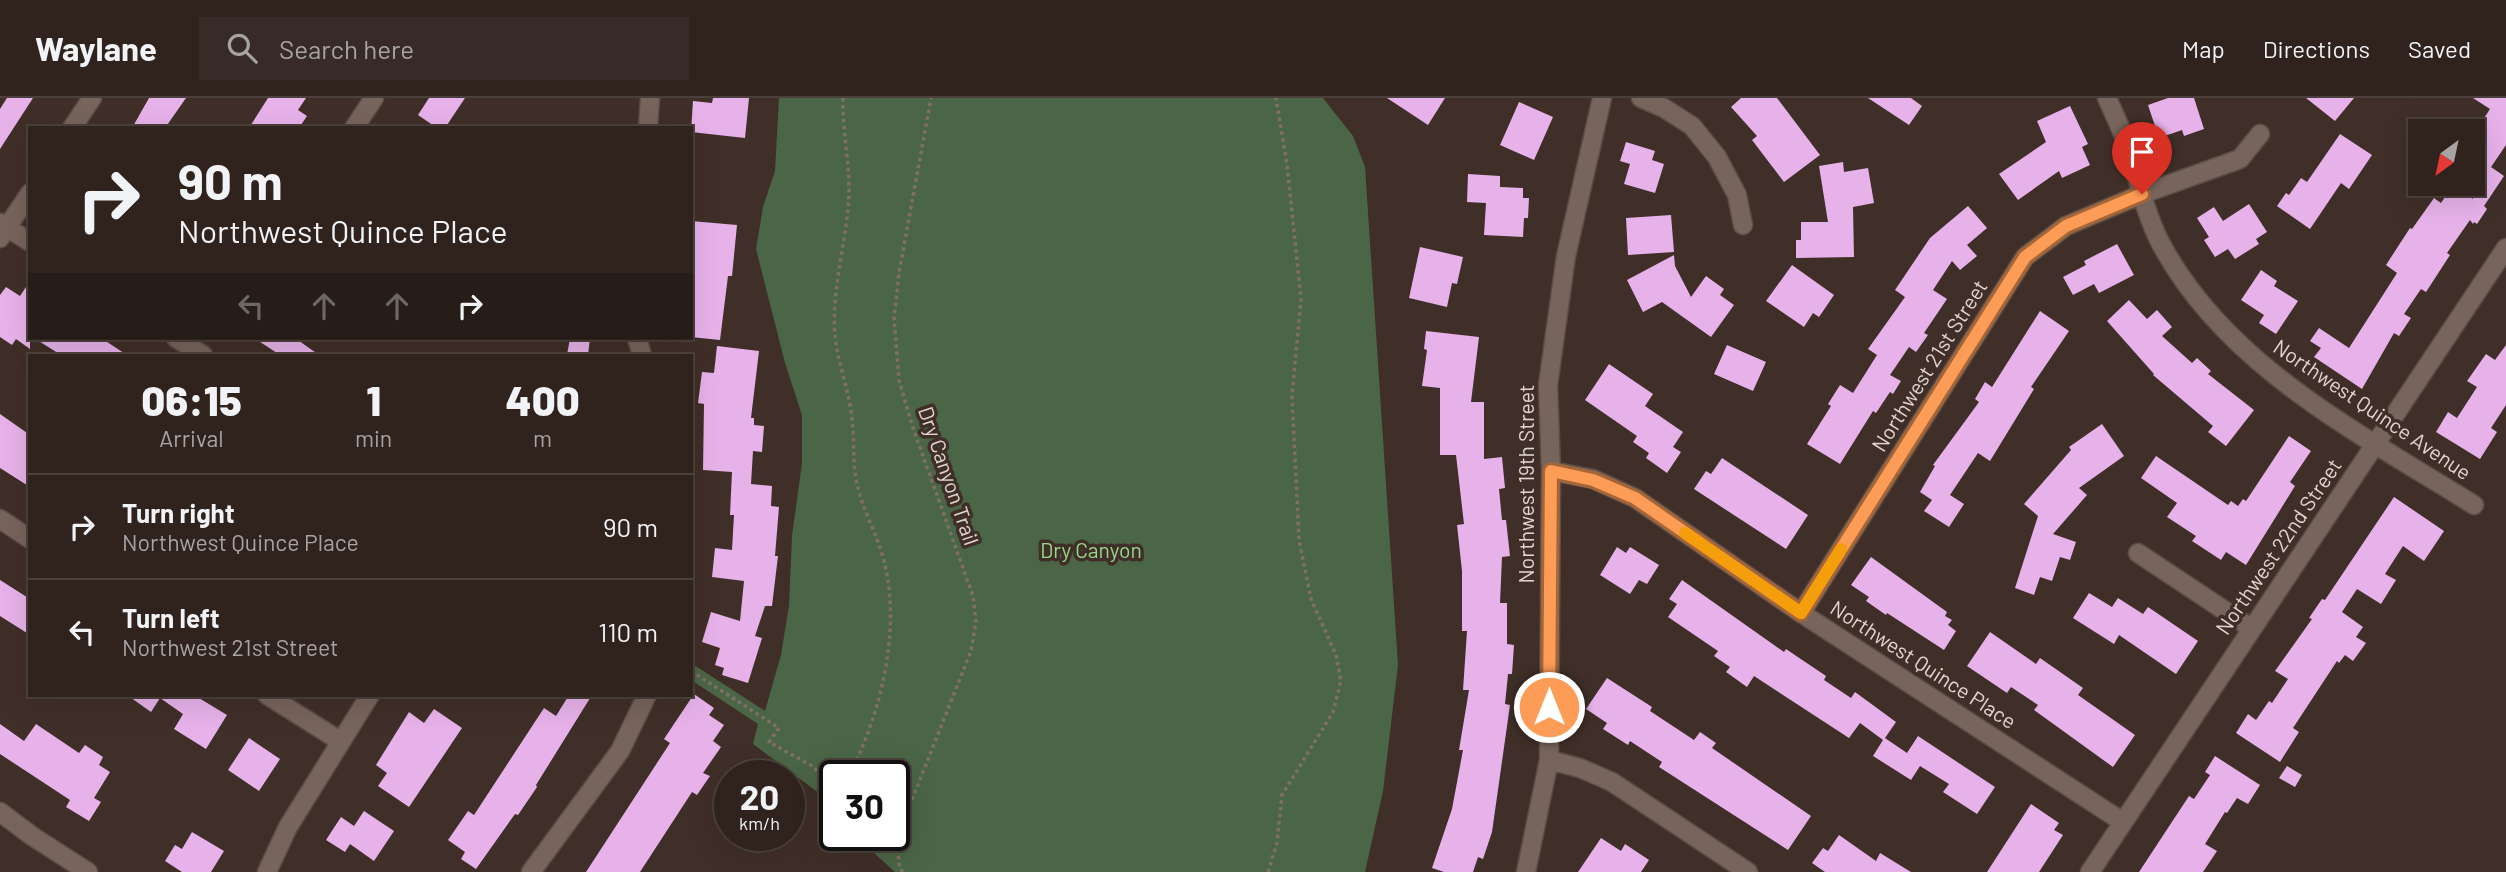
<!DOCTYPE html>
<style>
body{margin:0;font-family:Barlow,sans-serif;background:#382b27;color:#f1f3f6;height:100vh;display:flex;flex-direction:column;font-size:26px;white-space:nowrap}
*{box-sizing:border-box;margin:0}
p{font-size:23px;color:#a8a4a4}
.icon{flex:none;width:38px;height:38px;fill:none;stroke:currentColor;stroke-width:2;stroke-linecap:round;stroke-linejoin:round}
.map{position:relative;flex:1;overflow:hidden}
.drawer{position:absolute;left:28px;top:256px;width:665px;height:343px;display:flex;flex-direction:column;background:#30231e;border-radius:0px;box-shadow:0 7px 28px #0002,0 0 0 2px #4b403c}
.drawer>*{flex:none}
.banner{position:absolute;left:28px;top:28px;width:665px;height:214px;border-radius:0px;box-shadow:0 7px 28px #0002,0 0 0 2px #4b403c;background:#30231e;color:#f1f3f6;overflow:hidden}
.needle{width:46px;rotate:213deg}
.tools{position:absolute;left:2408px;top:21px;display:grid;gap:14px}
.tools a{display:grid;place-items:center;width:77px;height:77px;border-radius:0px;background:#30231e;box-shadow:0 7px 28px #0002,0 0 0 2px #4b403c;font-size:35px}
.speed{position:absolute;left:714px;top:662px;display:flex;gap:14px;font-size:35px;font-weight:700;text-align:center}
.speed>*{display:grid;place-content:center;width:91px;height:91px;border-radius:50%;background:#30231e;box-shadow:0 7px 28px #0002,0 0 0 2px #4b403c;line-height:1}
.speed small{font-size:18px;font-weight:400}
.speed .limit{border:4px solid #111;border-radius:10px;background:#fff;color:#111}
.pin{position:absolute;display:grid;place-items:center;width:60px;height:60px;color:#fff;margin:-72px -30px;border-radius:50% 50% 50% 0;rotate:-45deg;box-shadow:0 0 7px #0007}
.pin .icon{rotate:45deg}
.me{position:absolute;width:77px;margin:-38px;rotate:0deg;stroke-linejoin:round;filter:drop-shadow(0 0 5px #0008)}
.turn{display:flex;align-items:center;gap:24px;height:147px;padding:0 35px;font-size:32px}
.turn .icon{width:91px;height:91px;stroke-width:2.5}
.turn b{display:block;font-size:49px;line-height:60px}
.lanes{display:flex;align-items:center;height:66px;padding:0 35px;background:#0003;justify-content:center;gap:35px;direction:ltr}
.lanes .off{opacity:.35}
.eta{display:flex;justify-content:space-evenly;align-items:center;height:119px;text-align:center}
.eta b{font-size:42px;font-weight:800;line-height:49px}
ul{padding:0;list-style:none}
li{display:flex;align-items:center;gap:21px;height:105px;padding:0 35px;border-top:2px solid #4b403c}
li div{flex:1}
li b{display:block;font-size:26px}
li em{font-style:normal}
header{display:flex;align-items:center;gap:42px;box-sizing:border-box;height:98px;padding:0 35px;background:#30231e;border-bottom:2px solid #4b403c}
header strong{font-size:33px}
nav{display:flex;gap:38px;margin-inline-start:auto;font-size:24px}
.search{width:490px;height:63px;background:#382b27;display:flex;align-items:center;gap:18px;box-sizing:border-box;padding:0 24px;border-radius:0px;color:#a8a4a4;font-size:26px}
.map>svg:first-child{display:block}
.green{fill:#4b6646}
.building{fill:#e7b2ea}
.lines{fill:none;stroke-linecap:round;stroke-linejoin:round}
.minor-casing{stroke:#5a4c46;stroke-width:21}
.path{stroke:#7e6f69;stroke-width:3.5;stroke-dasharray:3.5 3.5;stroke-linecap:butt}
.minor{stroke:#77645c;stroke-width:18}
.route-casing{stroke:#a46538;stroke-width:18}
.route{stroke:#fd9c56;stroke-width:12}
.slow{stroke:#f59e0b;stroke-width:12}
.labels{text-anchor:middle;stroke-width:7;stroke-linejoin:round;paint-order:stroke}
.street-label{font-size:21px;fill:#e0d5d0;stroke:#402f28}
.park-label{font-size:21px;fill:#96d88a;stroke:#402f28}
</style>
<header>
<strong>Waylane</strong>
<div class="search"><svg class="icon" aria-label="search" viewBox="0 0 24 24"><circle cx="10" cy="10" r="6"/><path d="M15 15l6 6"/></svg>Search here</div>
<nav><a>Map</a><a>Directions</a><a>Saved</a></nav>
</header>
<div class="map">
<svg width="2506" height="774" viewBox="0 0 2506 774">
<rect width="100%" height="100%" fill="#402f28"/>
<!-- green -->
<path class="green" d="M 779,0 L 1323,0 L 1353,38 L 1365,69 L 1398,567 L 1383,693 L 1365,774 L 895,774 L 873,754 L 863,737 L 894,737 L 894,677 L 835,677 L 835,707 L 753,646 L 758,626 L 691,582 L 691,565 L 765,613 L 781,557 L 789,508 L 792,438 L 802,365 L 802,317 L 785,265 L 756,151 L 763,109 L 775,73 Z"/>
<!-- building -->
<path class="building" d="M 7,0 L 33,0 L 0,51 L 0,11 Z
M 149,0 L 186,0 L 165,30 L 132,30 Z
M 268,0 L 306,0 L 298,12 L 307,18 L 299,30 L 249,30 Z
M 429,0 L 465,0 L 445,30 L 437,30 L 418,17 Z
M 713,0 L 749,0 L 745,40 L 691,34 L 693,3 L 712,5 Z
M 1387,0 L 1445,0 L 1428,27 Z
M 1741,0 L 1777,0 L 1820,57 L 1784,84 L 1752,42 L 1757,38 L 1731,9 Z
M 1868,0 L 1911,0 L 1922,8 L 1909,27 Z
M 2168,0 L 2194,0 L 2204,31 L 2184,38 L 2182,32 L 2159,40 L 2148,7 Z
M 2306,0 L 2354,0 L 2335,23 Z
M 2473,0 L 2506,0 L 2506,47 L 2491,69 L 2504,78 L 2484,108 L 2487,111 L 2477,126 L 2474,124 L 2473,126 L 2470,122 L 2447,155 L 2450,157 L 2426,194 L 2421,191 L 2404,216 L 2411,220 L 2399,238 L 2394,235 L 2362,291 L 2314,259 L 2321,250 L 2310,243 L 2319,230 L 2349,250 L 2397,175 L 2386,167 L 2410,130 L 2412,131 L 2434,100 L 2441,105 L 2453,87 L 2473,101 L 2473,37 L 2490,11 Z
M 1519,4 L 1553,19 L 1534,62 L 1500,47 Z
M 2070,8 L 2088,46 L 2082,49 L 2090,67 L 2062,80 L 2059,73 L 2018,102 L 1999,76 L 2046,44 L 2037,23 Z
M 2340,36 L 2372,57 L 2349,91 L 2341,85 L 2310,131 L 2277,108 L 2286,95 L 2289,97 L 2301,80 L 2307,84 Z
M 1626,44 L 1655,53 L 1652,62 L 1664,66 L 1655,95 L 1624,86 L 1630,66 L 1620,63 Z
M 1843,64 L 1844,74 L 1868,70 L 1874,105 L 1853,109 L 1854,159 L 1796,160 L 1796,142 L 1801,142 L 1801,124 L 1828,124 L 1819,68 Z
M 1468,76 L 1500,78 L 1500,89 L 1523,90 L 1523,100 L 1529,100 L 1528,120 L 1524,120 L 1523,139 L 1484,137 L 1486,105 L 1467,104 Z
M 2249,106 L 2267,134 L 2256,141 L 2259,146 L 2235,161 L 2228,151 L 2215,159 L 2204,142 L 2209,139 L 2197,120 L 2214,109 L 2223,123 Z
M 1968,108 L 1987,130 L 1967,147 L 1977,158 L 1960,172 L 1952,163 L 1933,192 L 1947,201 L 1924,235 L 1928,237 L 1916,254 L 1909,249 L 1890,277 L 1901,283 L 1893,296 L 1890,294 L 1876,315 L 1873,313 L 1840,366 L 1807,346 L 1831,308 L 1828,306 L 1840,287 L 1853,295 L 1877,257 L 1868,251 L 1905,199 L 1895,192 L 1930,140 Z
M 1671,117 L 1674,154 L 1628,157 L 1626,120 Z
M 691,123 L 737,127 L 732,178 L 728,178 L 720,242 L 691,239 Z
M 2117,146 L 2134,177 L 2099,195 L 2094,186 L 2073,197 L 2063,179 L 2086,167 L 2084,163 Z
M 1420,149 L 1463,159 L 1457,186 L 1452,185 L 1447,209 L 1409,200 Z
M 1674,157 L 1675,168 L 1691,199 L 1706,178 L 1724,191 L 1720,197 L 1734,207 L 1711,239 L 1662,204 L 1643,214 L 1627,182 Z
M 1792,167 L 1834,197 L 1819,219 L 1813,215 L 1804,229 L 1766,203 Z
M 2261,172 L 2277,183 L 2274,188 L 2298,203 L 2276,236 L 2259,225 L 2264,217 L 2241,202 Z
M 30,183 L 30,251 L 16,241 L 12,247 L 0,239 L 0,197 L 6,189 L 20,198 Z
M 2129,202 L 2147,221 L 2157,212 L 2172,229 L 2162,238 L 2192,265 L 2197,260 L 2211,273 L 2208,276 L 2254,312 L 2226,348 L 2208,334 L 2213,328 L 2153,277 L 2154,276 L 2107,223 Z
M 2040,213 L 2069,233 L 2031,289 L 2034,291 L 1990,363 L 1978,355 L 1950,397 L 1964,406 L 1949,429 L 1924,413 L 1932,402 L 1920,394 L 1935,368 L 1933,367 L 1979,304 L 1975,301 L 1985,284 L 1992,289 Z
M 1426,233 L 1479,239 L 1471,304 L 1484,304 L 1484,361 L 1502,359 L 1505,390 L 1499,391 L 1502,422 L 1506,422 L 1510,458 L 1502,459 L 1500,505 L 1507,505 L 1507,546 L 1514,547 L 1512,576 L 1508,576 L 1505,606 L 1510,607 L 1492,734 L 1483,761 L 1478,759 L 1473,774 L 1444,774 L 1432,770 L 1452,711 L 1463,652 L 1459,652 L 1469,592 L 1463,592 L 1467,533 L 1462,533 L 1462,473 L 1457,427 L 1464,426 L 1456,357 L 1440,357 L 1440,290 L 1422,288 L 1427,252 L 1424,251 Z
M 34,240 L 101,240 L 127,257 L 61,257 Z
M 254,240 L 295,240 L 319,257 L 280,257 Z
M 570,240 L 590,240 L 588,257 L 567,257 Z
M 1727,247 L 1766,264 L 1753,293 L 1714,276 Z
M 2506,247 L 2506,307 L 2491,330 L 2497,334 L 2480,361 L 2436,334 L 2448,314 L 2457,320 L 2477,289 L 2467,283 L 2486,256 L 2495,262 Z
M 717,248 L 759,253 L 751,320 L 754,320 L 754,327 L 764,328 L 762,354 L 753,353 L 751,386 L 772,388 L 771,408 L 779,409 L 775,458 L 778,458 L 772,508 L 765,508 L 755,538 L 762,540 L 748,585 L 722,577 L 724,570 L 715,567 L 720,550 L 702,544 L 711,514 L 740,523 L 744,483 L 712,479 L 715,450 L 732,452 L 734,417 L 730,417 L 732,374 L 703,372 L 704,306 L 698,305 L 702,274 L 714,275 Z
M 1609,266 L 1653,296 L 1645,308 L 1683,334 L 1673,349 L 1681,354 L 1667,375 L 1646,360 L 1649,355 L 1633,344 L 1637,338 L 1585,302 Z
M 0,316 L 30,337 L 30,389 L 0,370 Z
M 2102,326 L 2124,358 L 2079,390 L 2087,397 L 2053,436 L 2076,444 L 2070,462 L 2060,459 L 2052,483 L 2040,479 L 2034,497 L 2015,490 L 2038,418 L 2024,406 L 2071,352 L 2069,349 Z
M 2289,338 L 2311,353 L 2290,384 L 2295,388 L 2246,467 L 2226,454 L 2221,462 L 2192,443 L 2196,438 L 2167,419 L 2177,405 L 2141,380 L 2156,358 L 2228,407 L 2231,403 L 2238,408 L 2243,401 L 2246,403 Z
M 1722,360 L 1808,417 L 1786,451 L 1694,391 L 1706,373 L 1711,376 Z
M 2394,399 L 2444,433 L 2424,463 L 2403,448 L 2385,476 L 2396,482 L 2381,506 L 2357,491 L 2342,514 L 2363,529 L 2356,539 L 2366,545 L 2353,563 L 2345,557 L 2339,565 L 2337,563 L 2293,630 L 2299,634 L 2280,664 L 2236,635 L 2248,616 L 2256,622 L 2269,603 L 2272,605 L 2288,581 L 2275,573 L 2312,521 L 2309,520 L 2322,501 L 2325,502 Z
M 1617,449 L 1626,455 L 1630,449 L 1659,467 L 1647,486 L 1639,482 L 1630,496 L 1600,477 Z
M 1871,459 L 1947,514 L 1945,518 L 1952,522 L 1948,527 L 1956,533 L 1944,552 L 1887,515 L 1886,517 L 1866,503 L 1869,499 L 1851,487 Z
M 0,482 L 30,501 L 30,537 L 0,518 Z
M 1682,482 L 1784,554 L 1786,551 L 1826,578 L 1824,582 L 1851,600 L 1855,594 L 1896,624 L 1885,640 L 1907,655 L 1918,638 L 1995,689 L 1977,716 L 1943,694 L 1949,686 L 1920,668 L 1911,682 L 1873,658 L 1883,642 L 1860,625 L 1849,640 L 1754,578 L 1747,589 L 1726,574 L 1730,569 L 1714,558 L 1718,553 L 1668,519 L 1677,506 L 1669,501 Z
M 2089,495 L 2112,509 L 2118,500 L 2143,516 L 2148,509 L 2198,543 L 2176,576 L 2119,537 L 2114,546 L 2073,520 Z
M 1990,534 L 2036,566 L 2040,560 L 2083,590 L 2078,597 L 2135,637 L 2113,669 L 2034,612 L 2038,607 L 2011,589 L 2007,595 L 1967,568 Z
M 1607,580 L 1652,609 L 1650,613 L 1694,642 L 1700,634 L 1716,645 L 1712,650 L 1811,718 L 1788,752 L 1659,669 L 1662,664 L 1630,643 L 1628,647 L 1603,631 L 1607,625 L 1586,611 Z
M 694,596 L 714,610 L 709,617 L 724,627 L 713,643 L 721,649 L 703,675 L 710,678 L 697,697 L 692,694 L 640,774 L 586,774 L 670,645 L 664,641 Z
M 127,597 L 194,597 L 227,617 L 206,651 L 174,631 L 183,616 L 160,600 L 151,614 Z
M 569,597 L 592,597 L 536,687 L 537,689 L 518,717 L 515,716 L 476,771 L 461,761 L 465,754 L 448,742 L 468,713 L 474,717 L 544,610 L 556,618 Z
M 434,611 L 462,630 L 409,709 L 378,688 L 387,675 L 376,667 L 409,614 L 424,625 Z
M 0,626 L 24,643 L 36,626 L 79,655 L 85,647 L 103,659 L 99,667 L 110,674 L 94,700 L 101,704 L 89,723 L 66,709 L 70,702 L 0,656 Z
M 249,640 L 280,661 L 259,693 L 228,672 Z
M 2215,658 L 2260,687 L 2248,706 L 2237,700 L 2227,715 L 2225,714 L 2205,746 L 2217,753 L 2203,774 L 2139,774 L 2189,698 L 2194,701 L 2210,677 L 2205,674 Z
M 2287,668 L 2302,677 L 2295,689 L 2279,680 Z
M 2031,706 L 2059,725 L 2054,732 L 2063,737 L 2039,774 L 1987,774 Z
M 364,713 L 394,733 L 374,763 L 350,746 L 345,754 L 326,742 L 341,719 L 354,728 Z
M 192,734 L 224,753 L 211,774 L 182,774 L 165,763 L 175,747 L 182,751 Z
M 1839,737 L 1876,763 L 1880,755 L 1911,774 L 1825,774 L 1812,765 L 1823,750 L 1828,753 Z
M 1601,740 L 1621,753 L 1625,746 L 1649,762 L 1641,774 L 1578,774 Z"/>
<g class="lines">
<defs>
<path id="minor" d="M 1641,0 L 1664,10 L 1692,28 L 1717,59 L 1737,97 L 1743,127
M 2107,0 C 2114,16 2122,32 2128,49 C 2138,80 2145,115 2160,144 C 2225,268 2361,336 2474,407
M 72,30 L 92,0
M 354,30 L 374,0
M 648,30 L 650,0
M 0,125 L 30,144
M 0,140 L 30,95
M 176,240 L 203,257
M 637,240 L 642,257
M 1551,373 L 1593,381 L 1635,400 L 1801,515 L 2123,724
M 0,421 L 30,441
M 2138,455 L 2251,530
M 1801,515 L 2025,159 L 2066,128 L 2142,96 L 2240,61 L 2260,36
M 267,597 L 340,643
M 1549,662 L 1580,670 L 1612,684 L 1748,774
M 0,714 L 32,738 L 88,774
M 267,774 L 288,729 L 370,597
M 531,774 L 620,653 L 647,597
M 1526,774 L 1549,662 L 1551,373 L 1548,287 L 1566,158 L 1602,0
M 2090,774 L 2506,150"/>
</defs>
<!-- minor casing -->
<use href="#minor" class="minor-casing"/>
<!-- path -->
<path class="path" d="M 843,0 C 842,32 850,66 849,96 C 847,143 831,191 835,238 C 838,267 850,294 852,322 C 855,343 852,365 857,386 C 862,410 875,432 882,456 C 903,525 882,615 849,677
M 691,573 L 779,630 L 769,644 L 814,669 L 835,699
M 876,737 L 881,744 L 897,754
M 903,774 L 900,771 L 896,742 L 971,553 L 976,524 L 973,498 L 912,327 L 899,282 L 894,220 L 899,175 L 931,0
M 1268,774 L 1277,745 L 1282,697 L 1333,614 L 1341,583 L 1336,557 L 1311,501 L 1299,442 L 1292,298 L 1301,201 L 1287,66 L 1276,0"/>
<!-- minor -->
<use href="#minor" class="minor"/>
</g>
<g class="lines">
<defs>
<path id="route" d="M 1549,609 L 1551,373 L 1593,382 L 1635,400 L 1801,515 L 2025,159 L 2066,128 L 2142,96"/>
</defs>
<!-- route casing -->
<use href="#route" class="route-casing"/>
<!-- route -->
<use href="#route" class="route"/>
<!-- slow -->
<path class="slow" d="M 1685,435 L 1801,515 L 1841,451"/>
</g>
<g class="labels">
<!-- street labels -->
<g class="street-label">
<text transform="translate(1930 268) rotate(-58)" y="7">Northwest 21st Street</text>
<text transform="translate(2372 312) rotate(34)" y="7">Northwest Quince Avenue</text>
<text transform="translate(948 378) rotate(71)" y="7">Dry Canyon Trail</text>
<text transform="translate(1527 386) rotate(-90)" y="7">Northwest 19th Street</text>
<text transform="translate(2279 449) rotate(-56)" y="7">Northwest 22nd Street</text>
<text transform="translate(1923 567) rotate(33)" y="7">Northwest Quince Place</text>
</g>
<!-- park labels -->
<g class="park-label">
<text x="1091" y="460">Dry Canyon</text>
</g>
</g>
</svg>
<div class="tools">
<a><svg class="needle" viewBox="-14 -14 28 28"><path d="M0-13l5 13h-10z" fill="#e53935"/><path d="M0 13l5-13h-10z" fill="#a8a4a4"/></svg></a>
</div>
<div class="speed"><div>20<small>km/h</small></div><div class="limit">30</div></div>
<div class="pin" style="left:2142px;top:96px;background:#d93025"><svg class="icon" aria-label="arrive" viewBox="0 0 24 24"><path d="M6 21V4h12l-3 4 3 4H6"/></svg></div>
<svg class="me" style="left:1549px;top:609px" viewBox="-20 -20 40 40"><circle r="17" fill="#fd9c56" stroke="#fff" stroke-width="3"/><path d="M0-11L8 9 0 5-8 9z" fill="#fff"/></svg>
<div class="banner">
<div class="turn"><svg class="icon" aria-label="right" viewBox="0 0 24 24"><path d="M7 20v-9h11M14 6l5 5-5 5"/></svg><div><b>90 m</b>Northwest Quince Place</div></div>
<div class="lanes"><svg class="icon off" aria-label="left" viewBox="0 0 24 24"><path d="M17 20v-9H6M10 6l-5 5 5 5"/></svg><svg class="icon off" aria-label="ahead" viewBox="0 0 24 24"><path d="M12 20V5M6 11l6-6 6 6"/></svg><svg class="icon off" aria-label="ahead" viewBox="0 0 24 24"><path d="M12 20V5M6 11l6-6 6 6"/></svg><svg class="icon" aria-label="right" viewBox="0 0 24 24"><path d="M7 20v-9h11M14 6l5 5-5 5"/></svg></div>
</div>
<section class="drawer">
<div class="eta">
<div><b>06:15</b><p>Arrival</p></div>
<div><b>1</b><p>min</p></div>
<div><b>400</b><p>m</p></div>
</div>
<ul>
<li><svg class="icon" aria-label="right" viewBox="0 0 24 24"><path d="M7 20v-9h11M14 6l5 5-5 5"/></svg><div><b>Turn right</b><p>Northwest Quince Place</p></div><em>90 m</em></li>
<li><svg class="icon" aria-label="left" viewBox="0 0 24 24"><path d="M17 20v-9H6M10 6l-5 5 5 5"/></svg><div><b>Turn left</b><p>Northwest 21st Street</p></div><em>110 m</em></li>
</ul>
</section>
</div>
